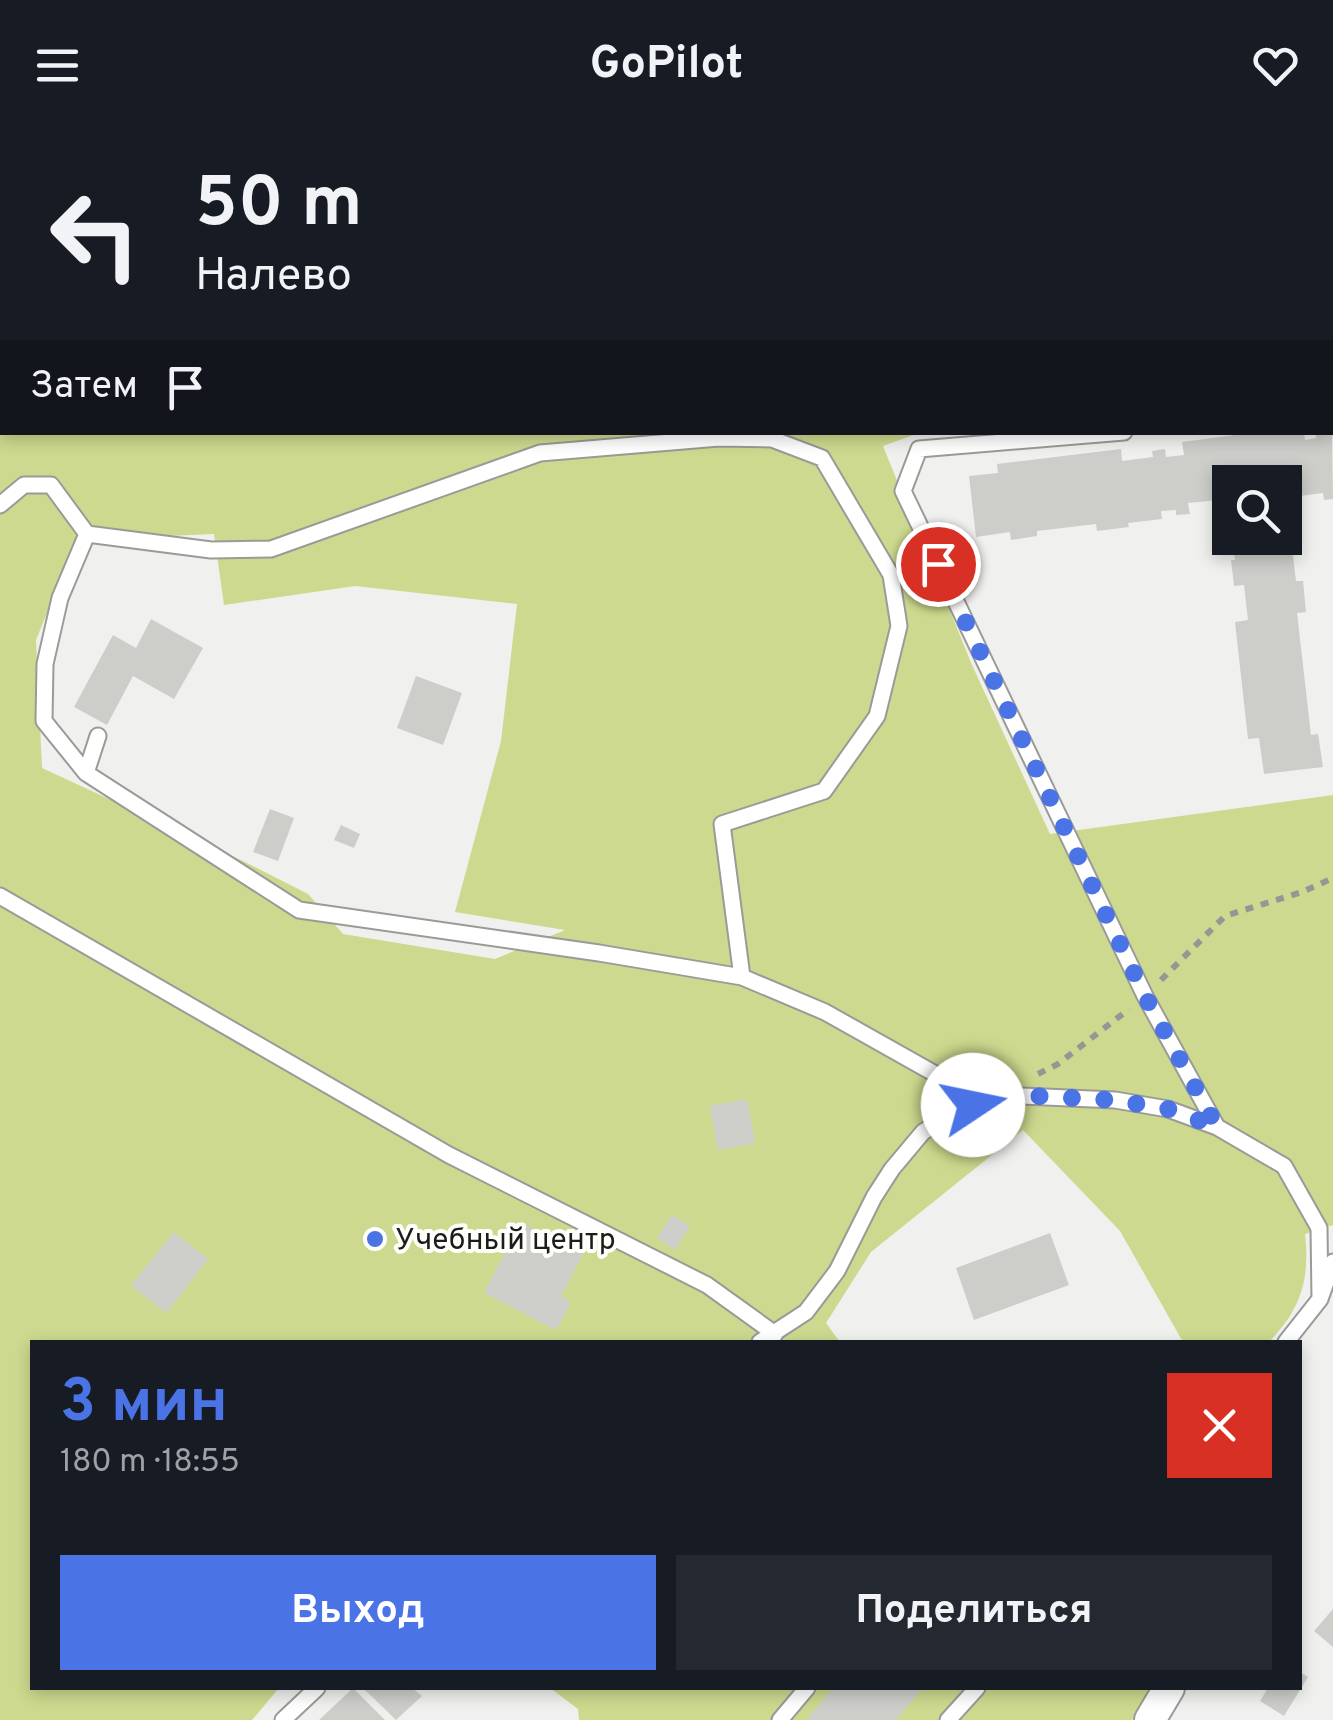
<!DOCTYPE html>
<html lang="ru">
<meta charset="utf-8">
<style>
body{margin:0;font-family:Overpass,sans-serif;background:#242831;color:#f1f3f6;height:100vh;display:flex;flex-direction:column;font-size:38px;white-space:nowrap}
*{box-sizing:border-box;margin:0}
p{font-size:32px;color:#9ea1a6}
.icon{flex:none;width:55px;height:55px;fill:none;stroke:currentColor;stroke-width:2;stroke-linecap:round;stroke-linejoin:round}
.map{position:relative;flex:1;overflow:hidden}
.sheet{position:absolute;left:30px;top:1210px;width:1272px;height:350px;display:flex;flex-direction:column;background:#171b24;border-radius:0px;box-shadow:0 5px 15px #0003}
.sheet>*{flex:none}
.banner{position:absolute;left:0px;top:0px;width:1335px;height:305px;box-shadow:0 5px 15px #0003;background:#171b24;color:#f1f3f6;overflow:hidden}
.buttons{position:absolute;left:1212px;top:335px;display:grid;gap:20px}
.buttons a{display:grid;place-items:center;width:90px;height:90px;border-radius:0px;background:#171b24;box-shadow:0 5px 15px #0003;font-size:50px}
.pin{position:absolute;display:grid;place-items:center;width:85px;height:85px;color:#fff;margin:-42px;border:5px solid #fff;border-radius:50%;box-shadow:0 2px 10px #0007}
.me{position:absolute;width:110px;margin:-55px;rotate:79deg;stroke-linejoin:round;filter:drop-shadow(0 0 8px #0008)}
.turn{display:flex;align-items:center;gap:35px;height:210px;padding:0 30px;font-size:45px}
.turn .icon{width:130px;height:130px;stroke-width:2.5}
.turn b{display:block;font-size:70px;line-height:85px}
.then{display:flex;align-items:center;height:95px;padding:0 30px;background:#0003;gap:20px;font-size:38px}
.round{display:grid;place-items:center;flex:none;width:105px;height:105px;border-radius:0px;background:#242831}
.headline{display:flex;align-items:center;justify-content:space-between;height:170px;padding:0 30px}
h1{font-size:60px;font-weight:700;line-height:75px;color:#4a73e6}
.action{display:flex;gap:20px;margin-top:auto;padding:20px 30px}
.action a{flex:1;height:115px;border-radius:0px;background:#4a73e6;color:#fff;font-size:40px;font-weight:700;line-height:115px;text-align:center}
.action a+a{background:#242831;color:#f1f3f6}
header{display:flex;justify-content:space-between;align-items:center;height:130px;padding:0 30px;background:#171b24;font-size:45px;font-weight:700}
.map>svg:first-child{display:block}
.green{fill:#cdd98e;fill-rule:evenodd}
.building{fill:#cdcdca}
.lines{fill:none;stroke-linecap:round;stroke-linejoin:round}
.service-casing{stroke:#9a9a97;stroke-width:19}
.minor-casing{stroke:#9a9a97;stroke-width:34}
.path{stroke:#969795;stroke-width:6;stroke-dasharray:8 8;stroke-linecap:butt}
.service{stroke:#fff;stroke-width:15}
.minor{stroke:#fff;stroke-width:30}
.route{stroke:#4a73e6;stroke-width:18;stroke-dasharray:0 32.4}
.poi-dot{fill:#4a73e6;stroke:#fefefb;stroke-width:4}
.labels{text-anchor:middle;stroke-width:8;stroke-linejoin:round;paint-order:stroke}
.poi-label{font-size:30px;fill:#1c1d1b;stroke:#fefefb;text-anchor:start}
</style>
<header><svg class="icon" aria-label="menu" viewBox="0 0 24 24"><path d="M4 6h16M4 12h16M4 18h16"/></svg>GoPilot<svg class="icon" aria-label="heart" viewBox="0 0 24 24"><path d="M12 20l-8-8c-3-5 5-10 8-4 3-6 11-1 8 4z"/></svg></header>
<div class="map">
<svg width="1333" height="1590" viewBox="0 0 1333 1590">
<rect width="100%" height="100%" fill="#f0f1ee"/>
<!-- green -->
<path class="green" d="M 0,0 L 1333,0 L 1333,247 L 1332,2 L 2,2 L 2,302 L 919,303 L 883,316 L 972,535 L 1050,704 L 1333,665 L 1333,1095 L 1305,1104 C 1310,1150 1301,1179 1269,1212 L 1183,1212 L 1120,1101 L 1023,1000 L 871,1122 L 826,1193 L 840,1212 L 32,1212 L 32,1558 L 279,1558 L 252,1590 L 0,1590 ZM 214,404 L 224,475 L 355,456 L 517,474 L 501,611 L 455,782 L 565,800 L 495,829 L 343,804 L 308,764 L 243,731 L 42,638 L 36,510 L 77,410 Z
M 550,1558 L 1150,1558 L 1132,1590 L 579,1590 L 578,1579 Z"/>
<!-- building -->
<path class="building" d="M 1258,302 L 1304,302 L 1305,310 L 1316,308 L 1316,303 L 1332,302 L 1333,369 L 1324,370 L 1323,363 L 1285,368 L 1285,352 L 1230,352 L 1230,369 L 1188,373 L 1190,384 L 1176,385 L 1176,380 L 1161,381 L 1162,389 L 1128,393 L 1129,397 L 1097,401 L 1096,394 L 1037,401 L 1037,406 L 1011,410 L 1010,402 L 976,407 L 969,346 L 998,343 L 997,334 L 1121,319 L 1122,331 L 1153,327 L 1152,321 L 1165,319 L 1166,327 L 1184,325 L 1182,312 Z
M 1285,376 L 1287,376 L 1296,451 L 1303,451 L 1306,482 L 1297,483 L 1311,605 L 1318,604 L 1323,637 L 1264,644 L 1259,608 L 1248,609 L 1235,492 L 1248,490 L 1244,455 L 1234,456 L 1231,430 L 1235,430 L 1232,408 L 1285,408 Z
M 151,489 L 203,518 L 174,569 L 133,546 L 107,595 L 74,577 L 113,505 L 136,518 Z
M 416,546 L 462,563 L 443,615 L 397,598 Z
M 270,679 L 294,688 L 278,731 L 253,722 Z
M 341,695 L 360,704 L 354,718 L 334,710 Z
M 747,969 L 755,1013 L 718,1020 L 710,976 Z
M 672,1085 L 690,1096 L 675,1120 L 657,1108 Z
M 521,1092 L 583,1124 L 561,1166 L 571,1172 L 556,1200 L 484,1163 Z
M 174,1102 L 208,1129 L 166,1183 L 131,1155 Z
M 1050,1103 L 1069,1155 L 974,1190 L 956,1138 Z
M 1333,1479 L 1333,1517 L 1314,1501 Z
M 1300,1542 L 1308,1547 L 1284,1586 L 1260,1571 L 1268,1558 L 1300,1558 Z
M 353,1558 L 385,1590 L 319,1590 Z
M 363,1558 L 412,1558 L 422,1566 L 396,1590 Z
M 833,1558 L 923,1558 L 896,1590 L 806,1590 Z"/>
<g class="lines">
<defs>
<path id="service" d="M 1332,285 L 1333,285
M 1124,302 L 919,319 L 903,361 L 1145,866 L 1217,997
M 0,375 L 24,355 L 51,355 L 87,404 L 60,468 L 45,534 L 44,591 L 86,643
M 87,404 L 211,420 L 271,419 L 540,323 L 719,308 L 772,309 L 822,328 L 891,445 L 899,496 L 877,586 L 824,661 L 722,694 L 742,847
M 98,606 L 86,643 L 299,780 L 599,823 L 742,847 L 825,882 L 953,954 L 997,965
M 0,766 L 449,1025 L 707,1155 L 775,1204
M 760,1212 L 806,1182 L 837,1141 L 874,1067 L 892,1039 L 923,1002 L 949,986 L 997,965 L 1115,970 L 1168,979 L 1217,997 L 1284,1036 L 1319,1098 L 1320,1169
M 1286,1212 L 1320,1169 L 1333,1132
M 283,1590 L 317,1558
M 780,1590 L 807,1558
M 948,1590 L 977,1558"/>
<path id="minor" d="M 1150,1590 L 1169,1558"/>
</defs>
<!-- service casing -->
<use href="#service" class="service-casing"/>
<!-- minor casing -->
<use href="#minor" class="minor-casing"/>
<!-- path -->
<path class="path" d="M 920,2 L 924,0
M 1161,850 L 1225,786 L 1302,762 L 1333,748
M 1038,944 L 1058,934 L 1129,879"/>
<!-- service -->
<use href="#service" class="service"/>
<!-- minor -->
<use href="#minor" class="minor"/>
</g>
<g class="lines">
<!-- route -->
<path class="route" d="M 938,434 L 1145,866 L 1217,997 L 1168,979 L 1114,970 L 997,964 L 973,975"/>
</g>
<!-- markers -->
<circle class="poi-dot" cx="375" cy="1109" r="10"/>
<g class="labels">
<!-- poi labels -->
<g class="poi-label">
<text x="395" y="1119">Учебный центр</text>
</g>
</g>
</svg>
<div class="buttons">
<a><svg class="icon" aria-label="search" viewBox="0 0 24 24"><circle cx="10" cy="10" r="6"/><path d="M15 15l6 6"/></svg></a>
</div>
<div class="pin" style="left:938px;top:434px;background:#d93025"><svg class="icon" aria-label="arrive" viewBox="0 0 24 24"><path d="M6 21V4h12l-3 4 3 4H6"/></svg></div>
<svg class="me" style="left:973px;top:975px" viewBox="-20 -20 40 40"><circle r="19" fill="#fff"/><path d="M0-13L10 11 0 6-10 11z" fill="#4a73e6"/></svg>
<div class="banner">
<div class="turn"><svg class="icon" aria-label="left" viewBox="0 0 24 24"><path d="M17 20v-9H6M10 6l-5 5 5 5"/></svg><div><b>50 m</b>Налево</div></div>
<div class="then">Затем<svg class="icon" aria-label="arrive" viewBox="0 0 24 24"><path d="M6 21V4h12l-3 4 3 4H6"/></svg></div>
</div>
<section class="sheet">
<div class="headline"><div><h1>3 мин</h1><p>180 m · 18:55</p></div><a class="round" style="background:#d93025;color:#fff"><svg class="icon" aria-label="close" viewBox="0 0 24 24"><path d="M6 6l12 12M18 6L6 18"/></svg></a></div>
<div class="action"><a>Выход</a><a>Поделиться</a></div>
</section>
</div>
